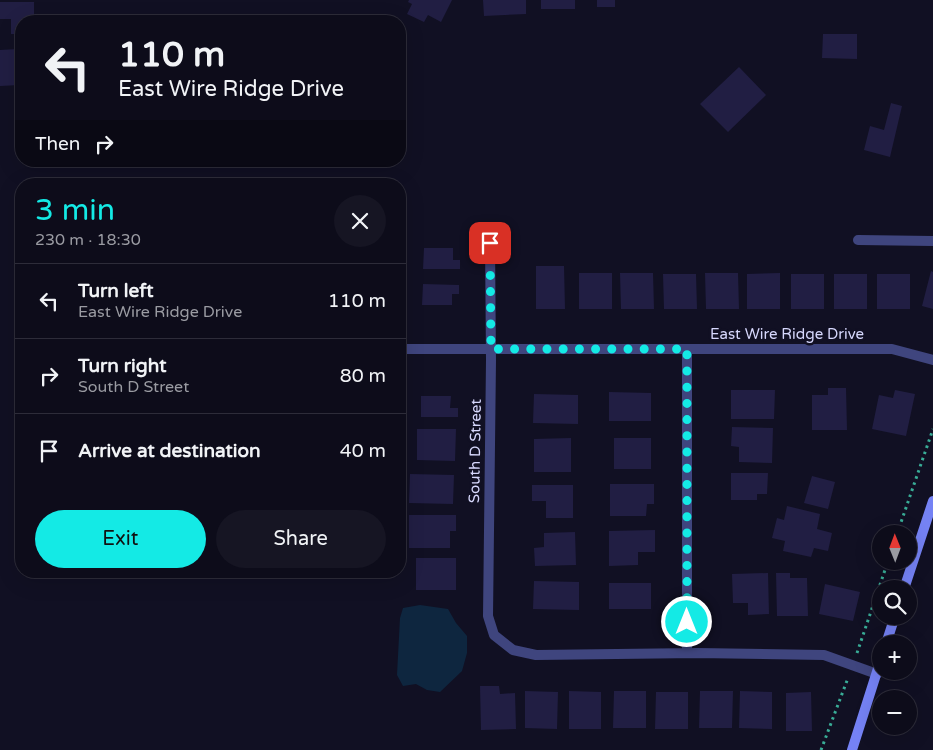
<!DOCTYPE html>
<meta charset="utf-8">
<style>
body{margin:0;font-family:"Varela Round",sans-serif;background:#161523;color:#f1f3f6;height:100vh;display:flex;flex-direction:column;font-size:19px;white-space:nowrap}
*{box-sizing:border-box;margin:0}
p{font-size:16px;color:#9a9ba2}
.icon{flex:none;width:28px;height:28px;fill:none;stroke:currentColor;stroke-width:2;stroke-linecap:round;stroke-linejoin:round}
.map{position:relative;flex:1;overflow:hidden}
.details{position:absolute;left:15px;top:178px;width:391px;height:400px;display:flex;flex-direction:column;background:#0d0c1a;border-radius:20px;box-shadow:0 5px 20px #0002,0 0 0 1px #2d2c39}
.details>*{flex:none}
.hud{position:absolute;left:15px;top:15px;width:391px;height:152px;border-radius:20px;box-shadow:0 5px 20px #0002,0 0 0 1px #2d2c39;background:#0d0c1a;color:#f1f3f6;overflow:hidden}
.needle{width:32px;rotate:359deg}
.tools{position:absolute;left:872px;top:525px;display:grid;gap:10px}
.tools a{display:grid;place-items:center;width:45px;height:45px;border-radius:50%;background:#0d0c1a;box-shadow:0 5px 20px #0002,0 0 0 1px #2d2c39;font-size:25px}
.pin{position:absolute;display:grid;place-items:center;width:42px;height:42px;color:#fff;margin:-21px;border-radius:10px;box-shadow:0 2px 8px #0006}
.me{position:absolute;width:55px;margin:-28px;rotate:0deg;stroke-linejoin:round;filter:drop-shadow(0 0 4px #0008)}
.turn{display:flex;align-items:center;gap:18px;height:105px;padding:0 20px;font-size:22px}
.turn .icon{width:65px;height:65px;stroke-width:2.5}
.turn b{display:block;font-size:35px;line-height:42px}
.then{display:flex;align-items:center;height:48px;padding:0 20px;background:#0003;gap:10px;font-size:19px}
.round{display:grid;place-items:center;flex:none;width:52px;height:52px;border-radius:26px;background:#161523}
.headline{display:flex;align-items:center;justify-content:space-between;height:85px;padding:0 20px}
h1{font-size:30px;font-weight:600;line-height:38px;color:#14eae5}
.button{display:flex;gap:10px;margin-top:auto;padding:10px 20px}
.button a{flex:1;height:58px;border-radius:30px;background:#14eae5;color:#111;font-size:20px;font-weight:600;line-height:58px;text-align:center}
.button a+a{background:#161523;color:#f1f3f6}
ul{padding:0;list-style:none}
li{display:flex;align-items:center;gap:15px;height:75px;padding:0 20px;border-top:1px solid #2d2c39}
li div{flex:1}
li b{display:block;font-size:19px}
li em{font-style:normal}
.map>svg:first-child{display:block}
.water{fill:#0e263f}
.building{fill:#211e43}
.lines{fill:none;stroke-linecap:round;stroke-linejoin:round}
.path{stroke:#39ad97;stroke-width:3;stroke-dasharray:2.5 4;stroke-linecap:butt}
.street{stroke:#3f457e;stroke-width:10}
.secondary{stroke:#7582f4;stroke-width:10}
.route{stroke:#14eae5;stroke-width:9;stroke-dasharray:0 16.2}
.labels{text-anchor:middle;stroke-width:5;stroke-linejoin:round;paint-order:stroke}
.street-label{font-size:15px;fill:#d6d7fc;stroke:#111023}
</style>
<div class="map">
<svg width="933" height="750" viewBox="0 0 933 750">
<rect width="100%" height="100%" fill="#111023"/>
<!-- water -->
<path class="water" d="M 420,605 L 448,609 L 456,623 L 467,636 L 467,653 L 462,671 L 440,692 L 427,690 L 416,684 L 403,686 L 397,675 L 400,618 L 403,608 Z"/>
<!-- building -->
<path class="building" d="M 409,0 L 452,0 L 441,22 L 428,15 L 424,22 L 407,14 L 412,4 L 408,2 Z
M 483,0 L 526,0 L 526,14 L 484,16 Z
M 541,0 L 575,0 L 575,9 L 541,9 Z
M 597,0 L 615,0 L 615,7 L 597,7 Z
M 0,2 L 34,2 L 34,21 L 21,21 L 21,34 L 11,34 L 11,19 L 0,19 Z
M 823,34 L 857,34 L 857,59 L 822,58 Z
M 18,49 L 20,85 L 0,86 L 0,50 Z
M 739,67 L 766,95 L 728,132 L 700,104 Z
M 891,103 L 902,106 L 890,157 L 864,150 L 870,126 L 884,130 Z
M 424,248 L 453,248 L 453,260 L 460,260 L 460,269 L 423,269 Z
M 536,266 L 564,266 L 565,309 L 536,309 Z
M 931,271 L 933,272 L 933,309 L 922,306 Z
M 579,273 L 612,273 L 612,309 L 579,309 Z
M 620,273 L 653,273 L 654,309 L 621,309 Z
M 705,273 L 738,273 L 739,309 L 706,309 Z
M 780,273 L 780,309 L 747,309 L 747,274 Z
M 663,274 L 696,274 L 697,309 L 664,309 Z
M 791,274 L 824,274 L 824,309 L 791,309 Z
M 834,274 L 867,274 L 867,309 L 834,309 Z
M 877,274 L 910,274 L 910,309 L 877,309 Z
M 423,284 L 459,285 L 459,294 L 452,294 L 452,305 L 422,305 Z
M 828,388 L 846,388 L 847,430 L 812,430 L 812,395 L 828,395 Z
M 731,390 L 775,390 L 774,419 L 731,419 Z
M 895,390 L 915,394 L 906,436 L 872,429 L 879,395 L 893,398 Z
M 609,392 L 651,393 L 651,421 L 609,421 Z
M 534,394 L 578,395 L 578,424 L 533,423 Z
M 421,396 L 451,396 L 450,408 L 458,408 L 458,417 L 421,417 Z
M 732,427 L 773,428 L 772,463 L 739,462 L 739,447 L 731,446 Z
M 417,429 L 456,429 L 455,461 L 417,460 Z
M 571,438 L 571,472 L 534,472 L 534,439 Z
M 614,438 L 651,438 L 651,469 L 614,469 Z
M 731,473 L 768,473 L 767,494 L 757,494 L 757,500 L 731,500 Z
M 410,474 L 454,475 L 453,504 L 409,503 Z
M 812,476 L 835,482 L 828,509 L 804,503 Z
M 610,484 L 654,484 L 654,504 L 647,504 L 646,516 L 610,516 Z
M 532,485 L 573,485 L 573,518 L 546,518 L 546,501 L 532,501 Z
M 787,506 L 820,514 L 817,529 L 832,533 L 828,551 L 814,548 L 811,557 L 783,551 L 785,541 L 772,538 L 777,518 L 784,520 Z
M 409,515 L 456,515 L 456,531 L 450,531 L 450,548 L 409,548 Z
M 655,530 L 655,552 L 638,552 L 638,565 L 609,566 L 609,531 Z
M 575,532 L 576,565 L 535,566 L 534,548 L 544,547 L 544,533 Z
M 416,558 L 456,558 L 456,590 L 416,590 Z
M 768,573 L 769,614 L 748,615 L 748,603 L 733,603 L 732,574 Z
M 776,573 L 790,573 L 790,578 L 807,578 L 808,616 L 777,616 Z
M 534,581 L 579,582 L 579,610 L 533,609 Z
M 609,583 L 651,583 L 651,609 L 609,609 Z
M 825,584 L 860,592 L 853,621 L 819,614 Z
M 480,686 L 499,686 L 500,694 L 515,693 L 516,729 L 481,730 Z
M 525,691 L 558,692 L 557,729 L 525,728 Z
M 569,691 L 601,692 L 601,729 L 569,729 Z
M 614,691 L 646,691 L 646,728 L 613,728 Z
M 700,691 L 733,691 L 732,728 L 699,728 Z
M 740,691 L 772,692 L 772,729 L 739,728 Z
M 656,692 L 688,692 L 688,729 L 655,729 Z
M 811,692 L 812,731 L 786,731 L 786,693 Z"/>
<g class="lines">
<!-- path -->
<path class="path" d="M 897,534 L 933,429
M 857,653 L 888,561
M 821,750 L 848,678"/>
<!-- street -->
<path class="street" d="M 858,240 L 933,241
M 490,243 L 491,360 L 488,616 L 494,635 L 513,650 L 536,655 L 697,653 L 824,655 L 877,674
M 400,349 L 892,349 L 933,360
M 687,653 L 687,349"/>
<!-- secondary -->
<path class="secondary" d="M 904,589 L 933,501
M 886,644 L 895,616
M 852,750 L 881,659"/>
</g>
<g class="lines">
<!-- route -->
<path class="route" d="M 490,243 L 491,349 L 687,349 L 687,622"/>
</g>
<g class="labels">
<!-- street labels -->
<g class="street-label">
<text x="787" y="339">East Wire Ridge Drive</text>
<text transform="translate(475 451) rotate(-89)" y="5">South D Street</text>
</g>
</g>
</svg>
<div class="tools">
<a><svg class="needle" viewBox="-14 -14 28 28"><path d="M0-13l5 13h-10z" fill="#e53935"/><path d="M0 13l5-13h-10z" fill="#9a9ba2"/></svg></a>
<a><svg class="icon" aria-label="search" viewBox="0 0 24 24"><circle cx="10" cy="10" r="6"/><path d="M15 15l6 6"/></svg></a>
<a>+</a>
<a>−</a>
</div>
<div class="pin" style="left:490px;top:243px;background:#d93025"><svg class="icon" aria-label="arrive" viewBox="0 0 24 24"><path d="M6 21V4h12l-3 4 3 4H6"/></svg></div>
<svg class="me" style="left:687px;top:622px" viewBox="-20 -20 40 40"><circle r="17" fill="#14eae5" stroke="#fff" stroke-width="3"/><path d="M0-11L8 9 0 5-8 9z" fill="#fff"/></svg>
<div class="hud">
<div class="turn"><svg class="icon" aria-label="left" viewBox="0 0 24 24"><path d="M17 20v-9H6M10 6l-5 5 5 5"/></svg><div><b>110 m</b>East Wire Ridge Drive</div></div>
<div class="then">Then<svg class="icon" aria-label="right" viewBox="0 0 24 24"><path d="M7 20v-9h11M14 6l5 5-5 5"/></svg></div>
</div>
<section class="details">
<div class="headline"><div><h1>3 min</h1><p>230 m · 18:30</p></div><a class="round"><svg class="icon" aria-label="close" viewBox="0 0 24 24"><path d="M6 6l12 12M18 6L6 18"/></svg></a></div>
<ul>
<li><svg class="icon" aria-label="left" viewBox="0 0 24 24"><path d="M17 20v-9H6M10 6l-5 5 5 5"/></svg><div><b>Turn left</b><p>East Wire Ridge Drive</p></div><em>110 m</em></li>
<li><svg class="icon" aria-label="right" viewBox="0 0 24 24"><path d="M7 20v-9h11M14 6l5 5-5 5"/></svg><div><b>Turn right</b><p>South D Street</p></div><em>80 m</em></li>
<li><svg class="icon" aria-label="arrive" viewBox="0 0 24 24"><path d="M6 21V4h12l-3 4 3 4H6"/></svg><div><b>Arrive at destination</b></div><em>40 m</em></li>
</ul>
<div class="button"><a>Exit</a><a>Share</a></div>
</section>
</div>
